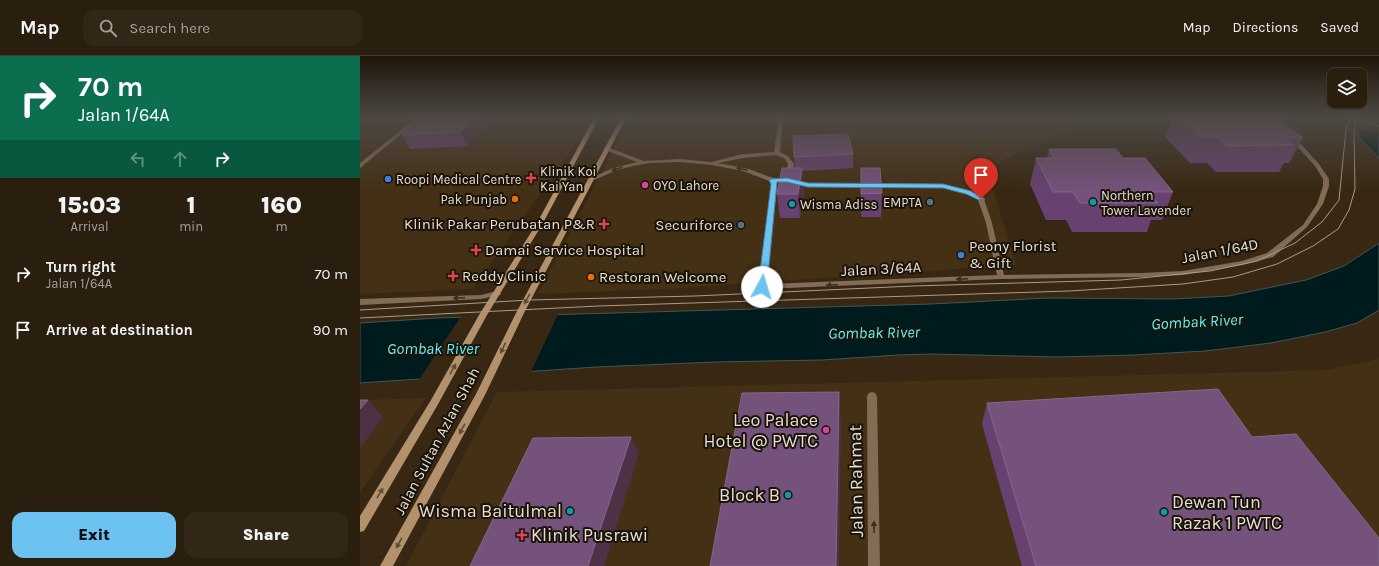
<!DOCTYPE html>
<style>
body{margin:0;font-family:Karla,sans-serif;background:#322717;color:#f1f3f6;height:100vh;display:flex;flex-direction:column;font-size:15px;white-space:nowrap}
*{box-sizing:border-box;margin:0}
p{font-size:13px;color:#a5a29e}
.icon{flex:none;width:22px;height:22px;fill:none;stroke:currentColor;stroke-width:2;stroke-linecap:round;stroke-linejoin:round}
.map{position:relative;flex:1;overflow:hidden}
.panel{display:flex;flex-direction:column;background:#2a1e0e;width:360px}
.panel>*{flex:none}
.banner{background:#0b6e4f;color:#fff;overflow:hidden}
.controls{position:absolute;left:967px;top:12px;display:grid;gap:8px}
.controls a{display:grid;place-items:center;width:40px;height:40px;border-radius:8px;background:#2a1e0e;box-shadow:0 1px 3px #0004,0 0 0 1px #463c2e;font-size:20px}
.pin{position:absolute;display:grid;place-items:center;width:34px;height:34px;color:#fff;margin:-41px -17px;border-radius:50% 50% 50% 0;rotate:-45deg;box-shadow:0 0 4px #0007}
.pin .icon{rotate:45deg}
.me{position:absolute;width:44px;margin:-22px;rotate:6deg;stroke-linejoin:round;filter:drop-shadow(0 0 3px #0008)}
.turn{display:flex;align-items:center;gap:14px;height:84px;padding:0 12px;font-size:18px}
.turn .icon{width:52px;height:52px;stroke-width:2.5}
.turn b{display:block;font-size:28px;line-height:34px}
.lanes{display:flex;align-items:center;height:38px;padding:0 12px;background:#0003;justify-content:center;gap:20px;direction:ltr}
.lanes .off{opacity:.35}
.eta{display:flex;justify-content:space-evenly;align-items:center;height:68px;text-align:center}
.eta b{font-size:24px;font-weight:800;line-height:28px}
.cta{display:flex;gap:8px;margin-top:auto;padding:8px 12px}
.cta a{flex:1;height:46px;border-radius:12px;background:#6cc3f2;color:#111;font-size:16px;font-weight:800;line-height:46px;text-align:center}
.cta a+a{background:#322717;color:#f1f3f6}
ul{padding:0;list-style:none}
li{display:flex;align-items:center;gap:12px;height:56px;padding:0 12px}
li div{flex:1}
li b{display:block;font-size:15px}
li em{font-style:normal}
header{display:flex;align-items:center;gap:24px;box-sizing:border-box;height:56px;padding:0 20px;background:#2a1e0e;border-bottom:1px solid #463c2e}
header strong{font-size:19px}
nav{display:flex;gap:22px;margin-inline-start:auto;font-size:14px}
.search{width:280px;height:36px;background:#322717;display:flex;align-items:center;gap:10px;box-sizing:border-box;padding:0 14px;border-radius:12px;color:#a5a29e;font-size:15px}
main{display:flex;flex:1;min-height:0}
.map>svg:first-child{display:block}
.built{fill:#443014}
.water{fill:#001b1d;stroke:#455553}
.pier{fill:#382813}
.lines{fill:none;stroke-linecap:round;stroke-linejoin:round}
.minor{fill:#826c56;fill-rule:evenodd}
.tertiary{fill:#826c56;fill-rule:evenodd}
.secondary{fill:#b3916c;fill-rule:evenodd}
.tram{stroke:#a89c8c;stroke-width:1}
.wall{fill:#674170}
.shaded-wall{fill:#4e3047}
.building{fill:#74527b;stroke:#866788}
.oneway{fill:#392e21}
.oneway2{fill:#5f4c36}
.route{fill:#6cc3f2;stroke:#467f9d}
.health-dot{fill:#e0444e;stroke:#1a130a;stroke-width:1.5}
.shop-dot{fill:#3f7fe0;stroke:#1a130a;stroke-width:1.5}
.hotel-dot{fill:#d1479c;stroke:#1a130a;stroke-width:1.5}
.food-dot{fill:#e8710a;stroke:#1a130a;stroke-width:1.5}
.service-dot{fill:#5c6f8a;stroke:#1a130a;stroke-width:1.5}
.culture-dot{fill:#0f9aa8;stroke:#1a130a;stroke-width:1.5}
.labels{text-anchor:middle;stroke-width:4;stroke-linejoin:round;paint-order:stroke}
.far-poi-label{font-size:13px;fill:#e7ddd0;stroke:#1a130a;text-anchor:start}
.poi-label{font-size:15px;fill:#e7ddd0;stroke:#1a130a;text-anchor:start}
.street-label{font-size:15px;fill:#e7ddd0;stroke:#1a130a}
.water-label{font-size:16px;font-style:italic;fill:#5cf3fa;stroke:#1a130a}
.near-poi-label{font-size:18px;fill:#e7ddd0;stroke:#1a130a;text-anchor:end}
.near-street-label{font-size:18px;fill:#e7ddd0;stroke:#1a130a}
</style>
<header>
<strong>Map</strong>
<div class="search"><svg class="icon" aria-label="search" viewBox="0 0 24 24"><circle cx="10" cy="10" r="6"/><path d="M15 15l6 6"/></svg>Search here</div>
<nav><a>Map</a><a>Directions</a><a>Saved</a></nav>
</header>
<main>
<section class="panel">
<div class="banner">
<div class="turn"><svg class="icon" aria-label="right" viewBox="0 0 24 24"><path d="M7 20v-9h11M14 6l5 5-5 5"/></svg><div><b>70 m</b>Jalan 1/64A</div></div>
<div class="lanes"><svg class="icon off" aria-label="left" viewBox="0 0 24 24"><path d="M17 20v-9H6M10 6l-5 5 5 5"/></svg><svg class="icon off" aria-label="ahead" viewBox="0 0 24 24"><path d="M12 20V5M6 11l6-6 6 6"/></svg><svg class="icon" aria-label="right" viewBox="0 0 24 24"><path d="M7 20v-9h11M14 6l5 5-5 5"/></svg></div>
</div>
<div class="eta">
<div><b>15:03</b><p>Arrival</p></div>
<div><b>1</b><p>min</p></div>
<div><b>160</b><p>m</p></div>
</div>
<ul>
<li><svg class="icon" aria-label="right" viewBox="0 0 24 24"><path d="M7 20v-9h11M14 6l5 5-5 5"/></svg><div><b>Turn right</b><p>Jalan 1/64A</p></div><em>70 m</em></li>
<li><svg class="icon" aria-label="arrive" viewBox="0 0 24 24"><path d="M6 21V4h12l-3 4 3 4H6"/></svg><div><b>Arrive at destination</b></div><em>90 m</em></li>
</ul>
<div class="cta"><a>Exit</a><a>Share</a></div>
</section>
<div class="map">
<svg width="1019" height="510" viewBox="0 0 1019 510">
<rect width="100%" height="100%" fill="#382813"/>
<!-- built -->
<path class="built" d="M 0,62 L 234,62 L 113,233 L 0,238 Z
M 270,62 L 740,62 L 643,104 L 629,119 L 656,209 L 305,233 L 178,238 Z
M 1019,303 L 1019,510 L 46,510 L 137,336 L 965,314 Z
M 66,342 L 0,436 L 0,344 Z"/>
<!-- water -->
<path class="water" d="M 997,62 L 1019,62 L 1019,102 L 999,82 Z
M 1019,187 L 1019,254 L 997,267 L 965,276 L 911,287 L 845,295 L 773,299 L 698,301 L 572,298 L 538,299 L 462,304 L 355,306 L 236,311 L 0,327 L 0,267 L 77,262 L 571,248 L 688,242 L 813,243 L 869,240 L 946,224 L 984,210 Z"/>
<!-- pier -->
<path class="pier" d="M 995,62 L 1019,62 L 1019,77 L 996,72 Z
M 199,256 L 170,318 L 58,325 L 102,259 Z"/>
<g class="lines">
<!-- minor -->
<path class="minor" d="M 56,62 L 61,62 L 0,112 L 0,107 Z
M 419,62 L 423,62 L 420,96 L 428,100 L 434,108 L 430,124 L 425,123 L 428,108 L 424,102 L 416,99 L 383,102 L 358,107 L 389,113 L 407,120 L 421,124 L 416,126 L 417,128 L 407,228 L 637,219 L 626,167 L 618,144 L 607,137 L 583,132 L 448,131 L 431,127 L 430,126 L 433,124 L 448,127 L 583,128 L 611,135 L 624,143 L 632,167 L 644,219 L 782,217 L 823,215 L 882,205 L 907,197 L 943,169 L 957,148 L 963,130 L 963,123 L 955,110 L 935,88 L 917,62 L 922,62 L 939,86 L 959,108 L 969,123 L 969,130 L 963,148 L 947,171 L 913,201 L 883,209 L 823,219 L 782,221 L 641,223 L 403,233 L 399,231 L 411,128 L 409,125 L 383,115 L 352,109 L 320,106 L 289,107 L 273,110 L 257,114 L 234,124 L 229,123 L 253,112 L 277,106 L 245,94 L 244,93 L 247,91 L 284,105 L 320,103 L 351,106 L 383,98 L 414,96 Z
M 137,235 L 141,237 L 140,239 L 121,243 L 0,249 L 0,243 L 121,239 Z
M 512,336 L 515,337 L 517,340 L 520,510 L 508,510 L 507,340 L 509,337 Z"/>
<!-- tertiary -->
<path class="tertiary" d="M 984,62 L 993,62 L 1019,69 L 1019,71 Z"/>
<!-- secondary -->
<path class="secondary" d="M 234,62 L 239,62 L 183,167 L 127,259 L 77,350 L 4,475 L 0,476 L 0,460 L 71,344 L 119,259 L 177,167 Z
M 261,62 L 266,62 L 164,257 L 125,339 L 33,510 L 20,510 L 116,338 L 156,257 Z"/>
<!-- tram -->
<path class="tram" d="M 0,254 L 169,244 L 335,240 L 553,230 L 761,224 L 850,215 L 897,205 L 935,187 L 962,166 L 979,144 L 986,73 L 990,62
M 0,262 L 238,250 L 709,235 L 823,228 L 873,221 L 917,208 L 953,190 L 978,173 L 989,154 L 995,133 L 994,75 L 996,62"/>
</g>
<!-- wall -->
<path class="wall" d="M 812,62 L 916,62 L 943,82 L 929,107 L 924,107 L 919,116 L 856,116 L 847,107 L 830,107 L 805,81 Z
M 128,68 L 107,90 L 50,93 L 42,79 Z
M 689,93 L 763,102 L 813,136 L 802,164 L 791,164 L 787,176 L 712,176 L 706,164 L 686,164 L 670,128 L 676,102 L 687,102 Z
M 493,98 L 493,112 L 442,115 L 444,135 L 440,162 L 420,162 L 417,138 L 435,112 L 434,101 Z
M 501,112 L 522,137 L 521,161 L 501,161 Z
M 627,347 L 892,381 L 1019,510 L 662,510 L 622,368 Z"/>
<!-- shaded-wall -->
<path class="shaded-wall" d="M 114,62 L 125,62 L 128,68 L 107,90 L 100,76 Z
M 442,112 L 444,135 L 440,162 L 438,138 Z
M 479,336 L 481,366 L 479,510 L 476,510 Z
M 8,344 L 23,361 L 0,392 L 0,353 Z
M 271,381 L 279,398 L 244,510 L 228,510 Z"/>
<!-- building -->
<path class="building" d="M 62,62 L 114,62 L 100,76 L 42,79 Z
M 820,62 L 916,62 L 943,82 L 923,81 L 933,89 L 867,90 L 858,81 L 840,81 Z
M 488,78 L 493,98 L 434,101 L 433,80 Z
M 689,93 L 756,93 L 763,102 L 785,102 L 813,136 L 789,136 L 798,147 L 720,147 L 713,136 L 693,136 L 676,102 L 694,102 Z
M 422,112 L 442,112 L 438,138 L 417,138 Z
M 501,112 L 520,112 L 522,137 L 501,138 Z
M 858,333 L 892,381 L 936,378 L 1019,482 L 1019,510 L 676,510 L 627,347 Z
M 479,336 L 476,510 L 350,510 L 382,337 Z
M 0,344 L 8,344 L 0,353 Z
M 271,381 L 228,510 L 110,510 L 173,382 Z"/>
<!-- one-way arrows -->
<defs><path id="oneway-solid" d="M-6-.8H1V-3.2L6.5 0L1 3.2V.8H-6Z"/></defs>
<g class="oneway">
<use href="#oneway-solid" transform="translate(257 113) rotate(161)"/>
<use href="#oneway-solid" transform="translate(382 113) rotate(-168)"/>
<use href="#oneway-solid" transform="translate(602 223) rotate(177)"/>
<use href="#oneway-solid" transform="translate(472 229) rotate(178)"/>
<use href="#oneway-solid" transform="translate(99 242) rotate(178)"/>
<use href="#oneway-solid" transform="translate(514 471) rotate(-91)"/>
</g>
<g class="oneway2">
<use href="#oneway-solid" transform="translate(167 243) rotate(119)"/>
<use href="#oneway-solid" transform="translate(143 292) rotate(115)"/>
<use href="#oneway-solid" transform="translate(93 313) rotate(-61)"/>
<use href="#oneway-solid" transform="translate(102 373) rotate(119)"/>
<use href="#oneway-solid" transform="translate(20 437) rotate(-59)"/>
<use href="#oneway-solid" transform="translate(39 487) rotate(119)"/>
</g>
<!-- sky -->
<linearGradient id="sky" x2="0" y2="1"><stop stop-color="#1f160a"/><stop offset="0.46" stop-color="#4d4844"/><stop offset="1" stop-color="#4d4844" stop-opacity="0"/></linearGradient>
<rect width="1019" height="134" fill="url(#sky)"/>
<!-- route -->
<path class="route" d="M 427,122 L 448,127 L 583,128 L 611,135 L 625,143 L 619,144 L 606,138 L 583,132 L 448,131 L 427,126 L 417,126 L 407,231 L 402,233 L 398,231 L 411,128 L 409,124 L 412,123 Z"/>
<!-- markers -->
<g class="health-dot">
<path d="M169 116h4v4h4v4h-4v4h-4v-4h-4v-4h4z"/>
<path d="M242 162h4v4h4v4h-4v4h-4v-4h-4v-4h4z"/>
<path d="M114 188h4v4h4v4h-4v4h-4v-4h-4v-4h4z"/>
<path d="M91 214h4v4h4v4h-4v4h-4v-4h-4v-4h4z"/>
<path d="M160 473h4v4h4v4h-4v4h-4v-4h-4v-4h4z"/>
</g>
<g class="shop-dot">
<circle cx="28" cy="123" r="4"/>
<circle cx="601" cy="199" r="4"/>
</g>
<g class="hotel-dot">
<circle cx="285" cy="129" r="4"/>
<circle cx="466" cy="374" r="4"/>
</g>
<g class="food-dot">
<circle cx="155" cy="143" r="4"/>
<circle cx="231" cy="221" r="4"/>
</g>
<g class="service-dot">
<circle cx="570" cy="146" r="4"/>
<circle cx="381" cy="169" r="4"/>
</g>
<g class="culture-dot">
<circle cx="733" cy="146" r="4"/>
<circle cx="432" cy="148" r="4"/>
<circle cx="428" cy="439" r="4"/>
<circle cx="210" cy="455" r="4"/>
<circle cx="804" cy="456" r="4"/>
</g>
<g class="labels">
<!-- far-poi labels -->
<g class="far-poi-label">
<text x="180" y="120">Klinik Koi<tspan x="180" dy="15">Kai Yan</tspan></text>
<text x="36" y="128">Roopi Medical Centre</text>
<text x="293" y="134">OYO Lahore</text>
<text x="741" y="144">Northern<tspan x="741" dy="15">Tower Lavender</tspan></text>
<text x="147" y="148" text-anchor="end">Pak Punjab</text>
<text x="562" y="151" text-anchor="end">EMPTA</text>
<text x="440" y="153">Wisma Adiss</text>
</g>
<!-- poi labels -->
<g class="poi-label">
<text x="235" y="173" text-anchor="end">Klinik Pakar Perubatan P&amp;R</text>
<text x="373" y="174" text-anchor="end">Securiforce</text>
<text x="609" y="195">Peony Florist<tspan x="609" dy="17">&amp; Gift</tspan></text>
<text x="125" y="199">Damai Service Hospital</text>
<text x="102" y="225">Reddy Clinic</text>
<text x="239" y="226">Restoran Welcome</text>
</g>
<!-- street labels -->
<g class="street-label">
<text transform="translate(860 195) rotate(-11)" y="5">Jalan 1/64D</text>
<text transform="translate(521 213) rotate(-3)" y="5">Jalan 3/64A</text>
<text transform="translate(77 385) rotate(-62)" y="5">Jalan Sultan Azlan Shah</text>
</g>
<!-- water labels -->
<g class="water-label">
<text transform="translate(837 265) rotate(-3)" y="6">Gombak River</text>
<text transform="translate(514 276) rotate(-1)" y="6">Gombak River</text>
<text x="73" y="298">Gombak River</text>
</g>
<!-- near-poi labels -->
<g class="near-poi-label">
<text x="458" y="370">Leo Palace<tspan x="458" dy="21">Hotel @ PWTC</tspan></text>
<text x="420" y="445">Block B</text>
<text x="812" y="452" text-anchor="start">Dewan Tun<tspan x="812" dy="21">Razak 1 PWTC</tspan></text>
<text x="202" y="461">Wisma Baitulmal</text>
<text x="171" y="485" text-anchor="start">Klinik Pusrawi</text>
</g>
<!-- near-street labels -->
<g class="near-street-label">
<text transform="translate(496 425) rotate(-91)" y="6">Jalan Rahmat</text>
</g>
</g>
</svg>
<div class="controls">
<a><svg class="icon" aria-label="layers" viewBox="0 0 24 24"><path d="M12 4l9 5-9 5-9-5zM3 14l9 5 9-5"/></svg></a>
</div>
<div class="pin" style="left:621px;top:143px;background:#d93025"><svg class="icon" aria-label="arrive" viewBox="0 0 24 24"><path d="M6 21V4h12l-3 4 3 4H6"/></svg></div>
<svg class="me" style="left:402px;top:231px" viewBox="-20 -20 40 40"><circle r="19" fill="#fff"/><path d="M0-13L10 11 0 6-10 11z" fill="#6cc3f2"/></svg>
</div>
</main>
